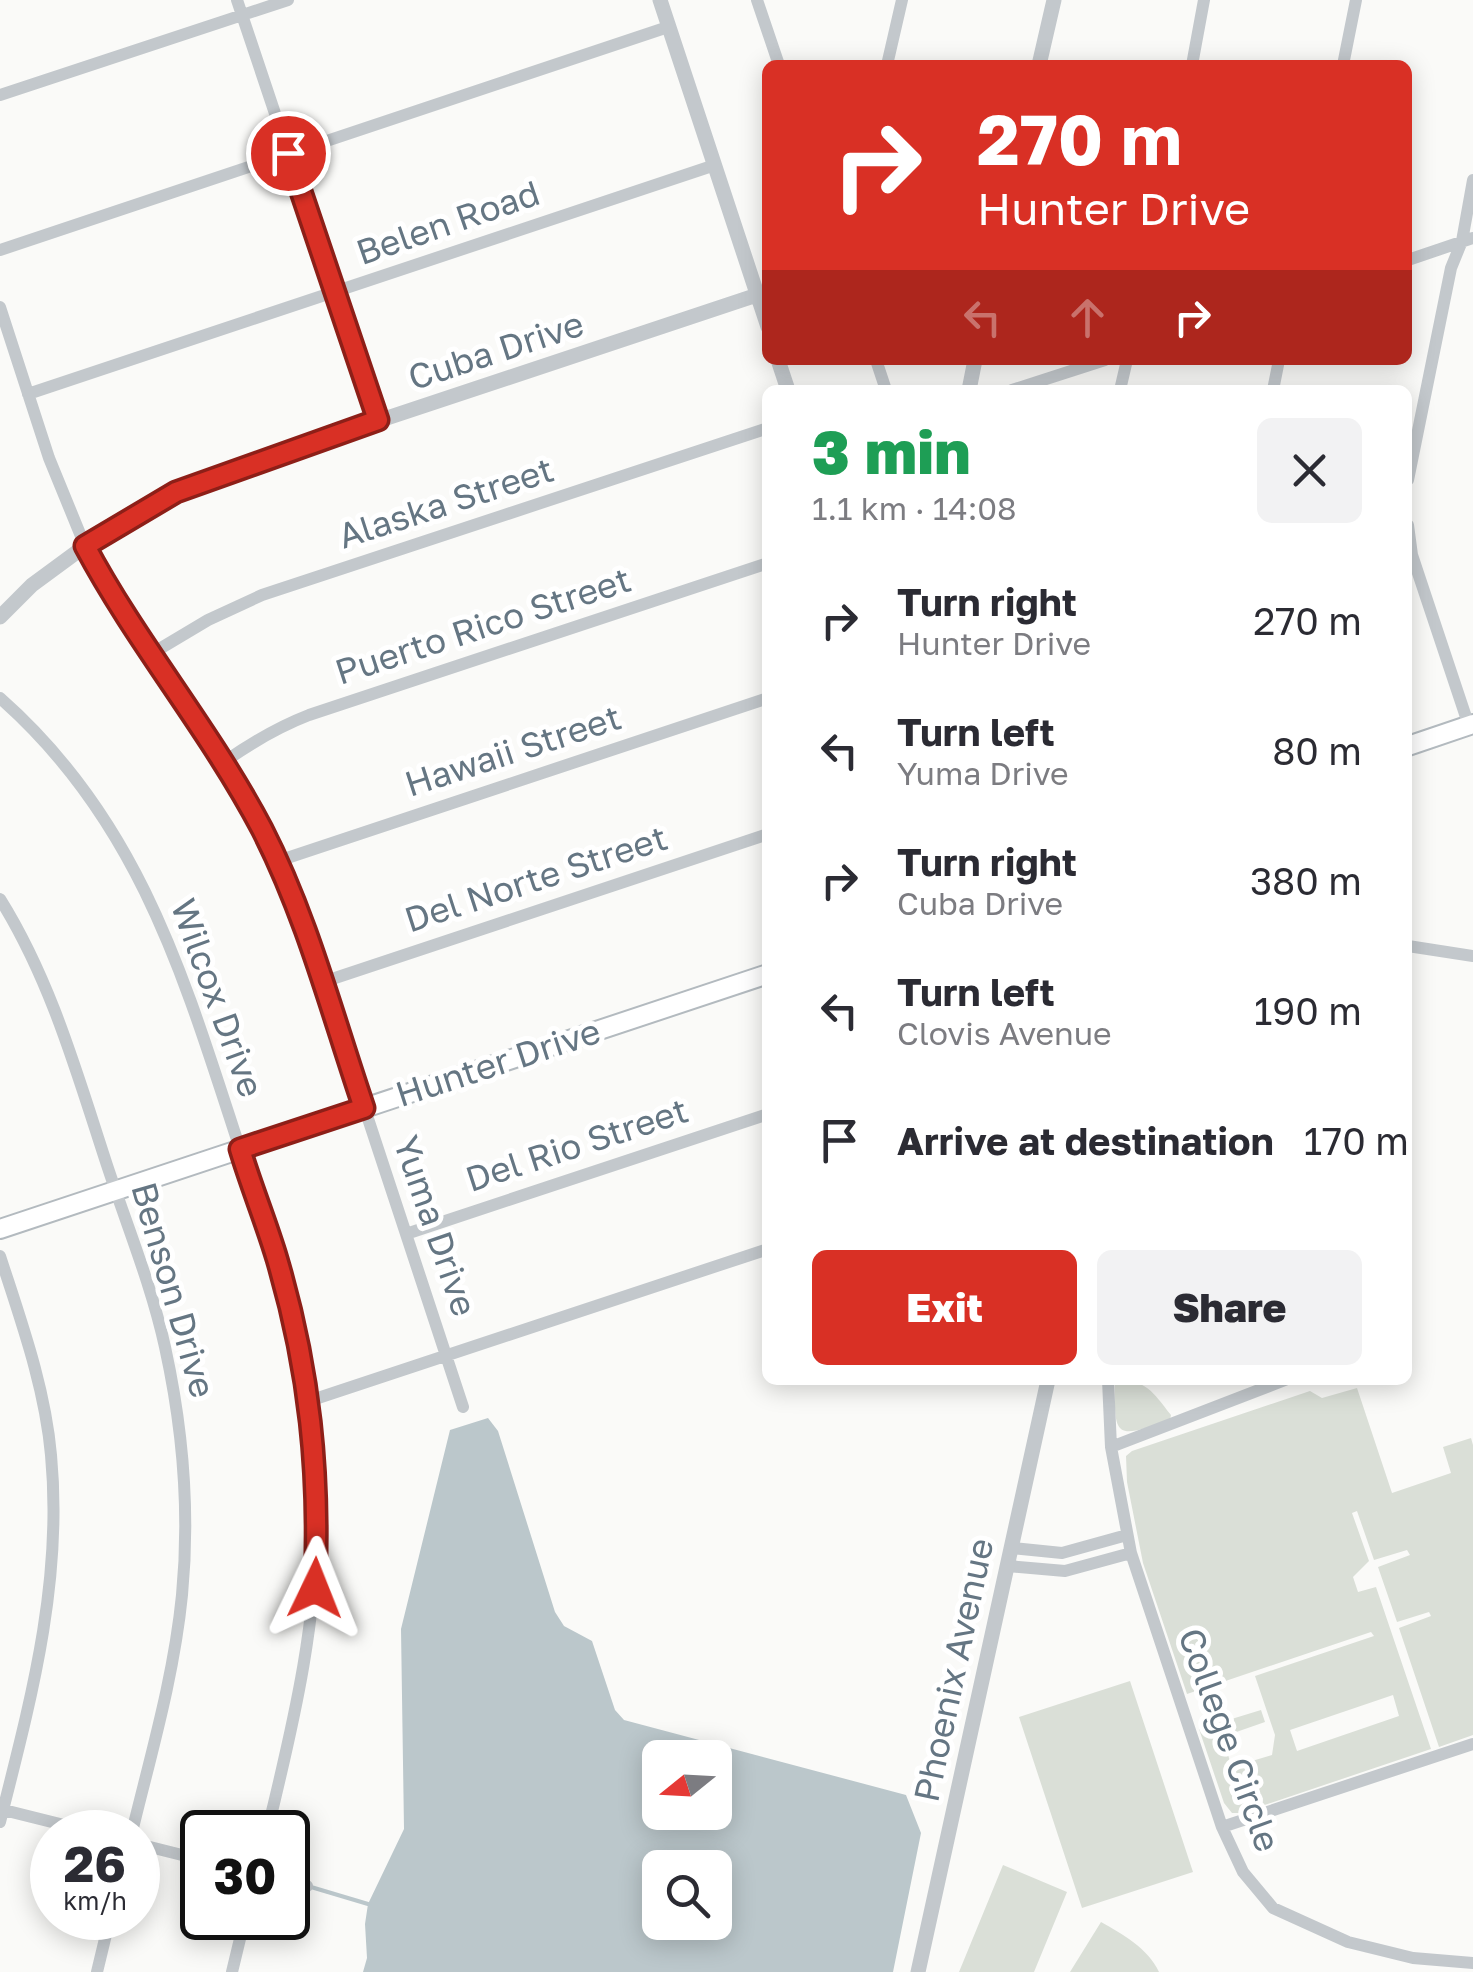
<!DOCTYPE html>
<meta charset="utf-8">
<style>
body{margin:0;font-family:"Golos Text",sans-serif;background:#f2f2f3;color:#2b2b33;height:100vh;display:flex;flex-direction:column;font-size:38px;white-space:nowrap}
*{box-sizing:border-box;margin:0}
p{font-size:32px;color:#7c7c81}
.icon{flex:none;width:55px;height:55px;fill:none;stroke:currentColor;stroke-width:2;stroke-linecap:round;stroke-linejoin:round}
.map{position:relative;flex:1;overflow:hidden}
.sheet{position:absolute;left:762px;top:385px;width:650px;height:1000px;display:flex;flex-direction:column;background:#fff;border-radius:15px;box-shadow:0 5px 25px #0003}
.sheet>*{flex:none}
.banner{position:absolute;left:762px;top:60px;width:650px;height:305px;border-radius:15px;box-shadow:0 5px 25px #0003;background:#d93025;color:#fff;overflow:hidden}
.needle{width:65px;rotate:252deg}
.tools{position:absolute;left:642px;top:1740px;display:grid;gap:20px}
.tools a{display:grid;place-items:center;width:90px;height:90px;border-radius:15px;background:#fff;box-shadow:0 5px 25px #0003;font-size:50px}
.speed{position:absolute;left:30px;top:1810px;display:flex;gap:20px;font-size:50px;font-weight:700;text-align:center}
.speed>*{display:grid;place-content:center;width:130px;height:130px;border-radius:50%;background:#fff;box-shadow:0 5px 25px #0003;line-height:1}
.speed small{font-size:25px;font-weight:400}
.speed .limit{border:5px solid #111;border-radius:15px;background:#fff;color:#111}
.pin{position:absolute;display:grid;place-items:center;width:85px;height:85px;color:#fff;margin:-42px;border:5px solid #fff;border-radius:50%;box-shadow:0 2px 10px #0007}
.me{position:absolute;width:110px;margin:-55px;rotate:2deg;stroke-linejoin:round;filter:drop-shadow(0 0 8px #0008)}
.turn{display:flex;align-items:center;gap:35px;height:210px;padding:0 50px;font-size:45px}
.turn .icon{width:130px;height:130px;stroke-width:2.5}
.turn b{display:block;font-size:70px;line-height:85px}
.lanes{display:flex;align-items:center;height:95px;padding:0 50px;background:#0003;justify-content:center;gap:50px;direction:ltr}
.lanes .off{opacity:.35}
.round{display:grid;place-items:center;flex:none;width:105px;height:105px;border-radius:15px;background:#f2f2f3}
.summary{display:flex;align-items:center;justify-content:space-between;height:170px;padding:0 50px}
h1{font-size:60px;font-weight:800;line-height:75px;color:#1e9e55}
.action{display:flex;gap:20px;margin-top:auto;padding:20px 50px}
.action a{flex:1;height:115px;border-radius:15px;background:#d93025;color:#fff;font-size:40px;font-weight:800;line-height:115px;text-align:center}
.action a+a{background:#f2f2f3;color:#2b2b33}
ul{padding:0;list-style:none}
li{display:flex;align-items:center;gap:30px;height:130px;padding:0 50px}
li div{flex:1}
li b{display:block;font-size:38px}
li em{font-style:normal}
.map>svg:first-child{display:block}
.green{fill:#dadfd7;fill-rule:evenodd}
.water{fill:#bbc7cb;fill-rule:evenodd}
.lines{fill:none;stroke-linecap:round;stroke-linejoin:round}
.stream{stroke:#bbc7cb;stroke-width:4}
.secondary-casing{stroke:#b3babf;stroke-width:22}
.minor{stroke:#c3c8cc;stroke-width:12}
.tertiary{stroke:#c3c8cc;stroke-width:15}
.secondary{stroke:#fff;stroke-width:18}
.route-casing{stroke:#8d1f18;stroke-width:25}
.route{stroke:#d93025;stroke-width:18}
.labels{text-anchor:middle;stroke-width:10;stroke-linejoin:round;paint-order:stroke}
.street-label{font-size:35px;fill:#657683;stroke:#fff}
</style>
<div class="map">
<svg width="1473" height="1972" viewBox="0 0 1473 1972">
<rect width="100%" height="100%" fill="#fafaf8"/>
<!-- green -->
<path class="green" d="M 1115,1380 C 1147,1380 1152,1391 1171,1415 L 1170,1420 C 1115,1439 1114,1439 1115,1380 Z
M 1357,1388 L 1392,1493 L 1451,1473 L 1443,1447 L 1471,1438 L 1473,1445 L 1473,1735 L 1439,1747 L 1399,1628 L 1431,1616 L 1429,1612 L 1397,1622 L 1378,1567 L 1410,1555 L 1407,1550 L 1374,1560 L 1357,1511 L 1352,1513 L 1369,1561 L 1353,1577 L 1358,1592 L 1376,1587 L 1431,1749 L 1241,1813 L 1232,1813 L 1224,1803 L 1199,1729 L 1261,1710 L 1265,1722 L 1222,1737 L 1232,1767 L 1272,1755 L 1275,1735 L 1255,1676 L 1374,1636 L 1371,1632 L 1187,1694 L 1143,1563 L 1127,1482 L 1126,1456 L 1132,1451 L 1310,1391 L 1322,1398 ZM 1393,1695 L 1399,1716 L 1297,1751 L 1290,1730 Z
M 1130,1681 L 1193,1872 L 1082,1908 L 1019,1717 Z
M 1003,1865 L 1067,1892 L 1034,1972 L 959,1972 Z
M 1101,1922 C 1122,1934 1148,1948 1159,1972 L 1070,1972 Z"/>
<!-- water -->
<path class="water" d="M 488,1418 L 498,1431 L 555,1612 L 564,1626 L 592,1641 L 615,1710 L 624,1720 L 906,1795 L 921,1833 L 893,1972 L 363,1972 L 367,1958 L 365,1924 L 368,1904 L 404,1829 L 401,1629 L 450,1430 ZM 660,1758 L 715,1758 L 715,1812 L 660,1812 ZM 660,1868 L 715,1868 L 715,1922 L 660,1922 Z"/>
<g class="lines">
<!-- stream -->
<path class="stream" d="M 311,1887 L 368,1904"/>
<defs>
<path id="secondary" d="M 1408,746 L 1473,724
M 0,1229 L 768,974"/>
</defs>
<!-- secondary casing -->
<use href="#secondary" class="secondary-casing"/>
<!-- minor -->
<path class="minor" d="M 237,0 L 378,421
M 757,0 L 779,65
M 887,65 L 902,0
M 1192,65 L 1204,0
M 1343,65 L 1356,0
M 0,95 L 288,0
M 0,250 L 668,27
M 1408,260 L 1473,238
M 0,307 L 49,458 L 85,546 L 119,608 L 224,762 L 278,861 L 323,982 L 463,1407
M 876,360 L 886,390
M 1012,390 L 1105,360
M 1120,390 L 1127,360
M 1273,390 L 1279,360
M 28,394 L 715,165
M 1408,480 L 1451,268 L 1462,241 L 1473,180
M 1408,525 L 1412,555 L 1469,726
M 151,654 L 208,620 L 262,595 L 768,428
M 0,698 C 141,822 185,981 241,1152 C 252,1188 266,1223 277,1260 C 300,1337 315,1417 317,1497 C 320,1612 294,1722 267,1832
M 224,762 C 251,743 278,727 309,715 L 768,563
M 278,861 L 768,698
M 0,899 C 50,979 76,1070 105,1159 C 125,1221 151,1283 165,1347 C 183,1429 190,1512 182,1595 C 174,1676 151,1754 132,1832
M 1408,946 L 1473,956
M 323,982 L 768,834
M 406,1234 L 768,1114
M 0,1256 C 21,1321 45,1387 51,1455 C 63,1582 31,1699 0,1822
M 1108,1380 L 1111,1447 L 1131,1553 L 1222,1827 L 1243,1872 L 1273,1908 L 1348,1942 L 1413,1958 L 1473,1963
M 309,1401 L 768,1249
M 1111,1447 L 1285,1380
M 1012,1548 L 1062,1553 L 1127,1535
M 1008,1566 L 1065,1571 L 1131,1553
M 0,1809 L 92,1832
M 1222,1827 L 1473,1744
M 138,1844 L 202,1860
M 288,1881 L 307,1886
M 97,1972 L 110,1918
M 232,1972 L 245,1918"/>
<!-- tertiary -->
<path class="tertiary" d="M 660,0 L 768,327
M 1039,65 L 1054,0
M 778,360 L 788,390
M 969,390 L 975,360
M 0,617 L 32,585 L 85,546 L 176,492 L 378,421 L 757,295
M 918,1972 L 1048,1380"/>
<!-- secondary -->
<use href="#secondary" class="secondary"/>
</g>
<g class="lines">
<defs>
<path id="route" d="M 288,153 L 378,420 L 176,492 L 85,546 C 137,644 210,730 262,829 C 307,917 332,1014 364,1108 L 240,1149 C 251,1186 266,1222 277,1259 C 310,1371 320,1472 315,1588"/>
</defs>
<!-- route casing -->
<use href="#route" class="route-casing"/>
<!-- route -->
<use href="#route" class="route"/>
</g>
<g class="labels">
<!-- street labels -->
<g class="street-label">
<text transform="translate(448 223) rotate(-19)" y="12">Belen Road</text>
<text transform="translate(496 351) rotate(-18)" y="12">Cuba Drive</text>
<text transform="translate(446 503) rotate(-18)" y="12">Alaska Street</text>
<text transform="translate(483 626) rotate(-18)" y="12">Puerto Rico Street</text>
<text transform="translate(513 751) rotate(-18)" y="12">Hawaii Street</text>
<text transform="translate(536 879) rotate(-18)" y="12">Del Norte Street</text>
<text transform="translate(217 998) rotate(70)" y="12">Wilcox Drive</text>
<text transform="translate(498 1063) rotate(-18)" y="12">Hunter Drive</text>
<text transform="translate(577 1145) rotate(-18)" y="12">Del Rio Street</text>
<text transform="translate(435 1226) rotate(71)" y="12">Yuma Drive</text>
<text transform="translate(173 1290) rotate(74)" y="12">Benson Drive</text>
<text transform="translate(954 1670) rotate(-78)" y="12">Phoenix Avenue</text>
<text transform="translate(1229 1740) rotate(70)" y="12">College Circle</text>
</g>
</g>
</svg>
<div class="tools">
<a><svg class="needle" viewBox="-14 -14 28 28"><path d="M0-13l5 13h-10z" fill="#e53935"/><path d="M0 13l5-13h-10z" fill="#7c7c81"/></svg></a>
<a><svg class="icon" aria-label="search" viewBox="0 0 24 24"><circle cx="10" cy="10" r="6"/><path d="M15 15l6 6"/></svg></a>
</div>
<div class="speed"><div>26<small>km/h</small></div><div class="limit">30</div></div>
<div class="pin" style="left:288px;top:153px;background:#d93025"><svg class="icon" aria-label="arrive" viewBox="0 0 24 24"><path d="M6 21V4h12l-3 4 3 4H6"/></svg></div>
<svg class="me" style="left:315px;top:1588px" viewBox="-20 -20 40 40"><path d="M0-17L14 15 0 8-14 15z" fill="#d93025" stroke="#fff" stroke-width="4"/></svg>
<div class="banner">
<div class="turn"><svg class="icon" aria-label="right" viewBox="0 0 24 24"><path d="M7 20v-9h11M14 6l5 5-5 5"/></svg><div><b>270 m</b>Hunter Drive</div></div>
<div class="lanes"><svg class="icon off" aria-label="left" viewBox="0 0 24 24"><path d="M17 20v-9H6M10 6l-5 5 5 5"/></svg><svg class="icon off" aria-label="ahead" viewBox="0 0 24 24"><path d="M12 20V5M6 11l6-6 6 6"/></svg><svg class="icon" aria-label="right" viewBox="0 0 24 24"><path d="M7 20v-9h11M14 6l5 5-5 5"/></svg></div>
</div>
<section class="sheet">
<div class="summary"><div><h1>3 min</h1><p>1.1 km · 14:08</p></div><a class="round"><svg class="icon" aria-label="close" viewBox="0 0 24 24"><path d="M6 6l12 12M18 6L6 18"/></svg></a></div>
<ul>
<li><svg class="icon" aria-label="right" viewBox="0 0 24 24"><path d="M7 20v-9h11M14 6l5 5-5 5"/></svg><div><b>Turn right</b><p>Hunter Drive</p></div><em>270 m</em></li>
<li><svg class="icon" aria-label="left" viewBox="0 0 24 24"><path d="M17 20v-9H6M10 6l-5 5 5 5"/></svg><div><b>Turn left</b><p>Yuma Drive</p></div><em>80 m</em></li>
<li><svg class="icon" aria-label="right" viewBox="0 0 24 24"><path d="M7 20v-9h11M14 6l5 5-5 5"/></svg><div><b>Turn right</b><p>Cuba Drive</p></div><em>380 m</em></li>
<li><svg class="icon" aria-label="left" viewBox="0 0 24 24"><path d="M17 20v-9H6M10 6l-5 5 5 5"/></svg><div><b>Turn left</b><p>Clovis Avenue</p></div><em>190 m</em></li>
<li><svg class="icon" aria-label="arrive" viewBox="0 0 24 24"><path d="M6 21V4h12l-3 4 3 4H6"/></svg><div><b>Arrive at destination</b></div><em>170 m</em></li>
</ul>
<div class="action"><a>Exit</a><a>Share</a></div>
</section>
</div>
